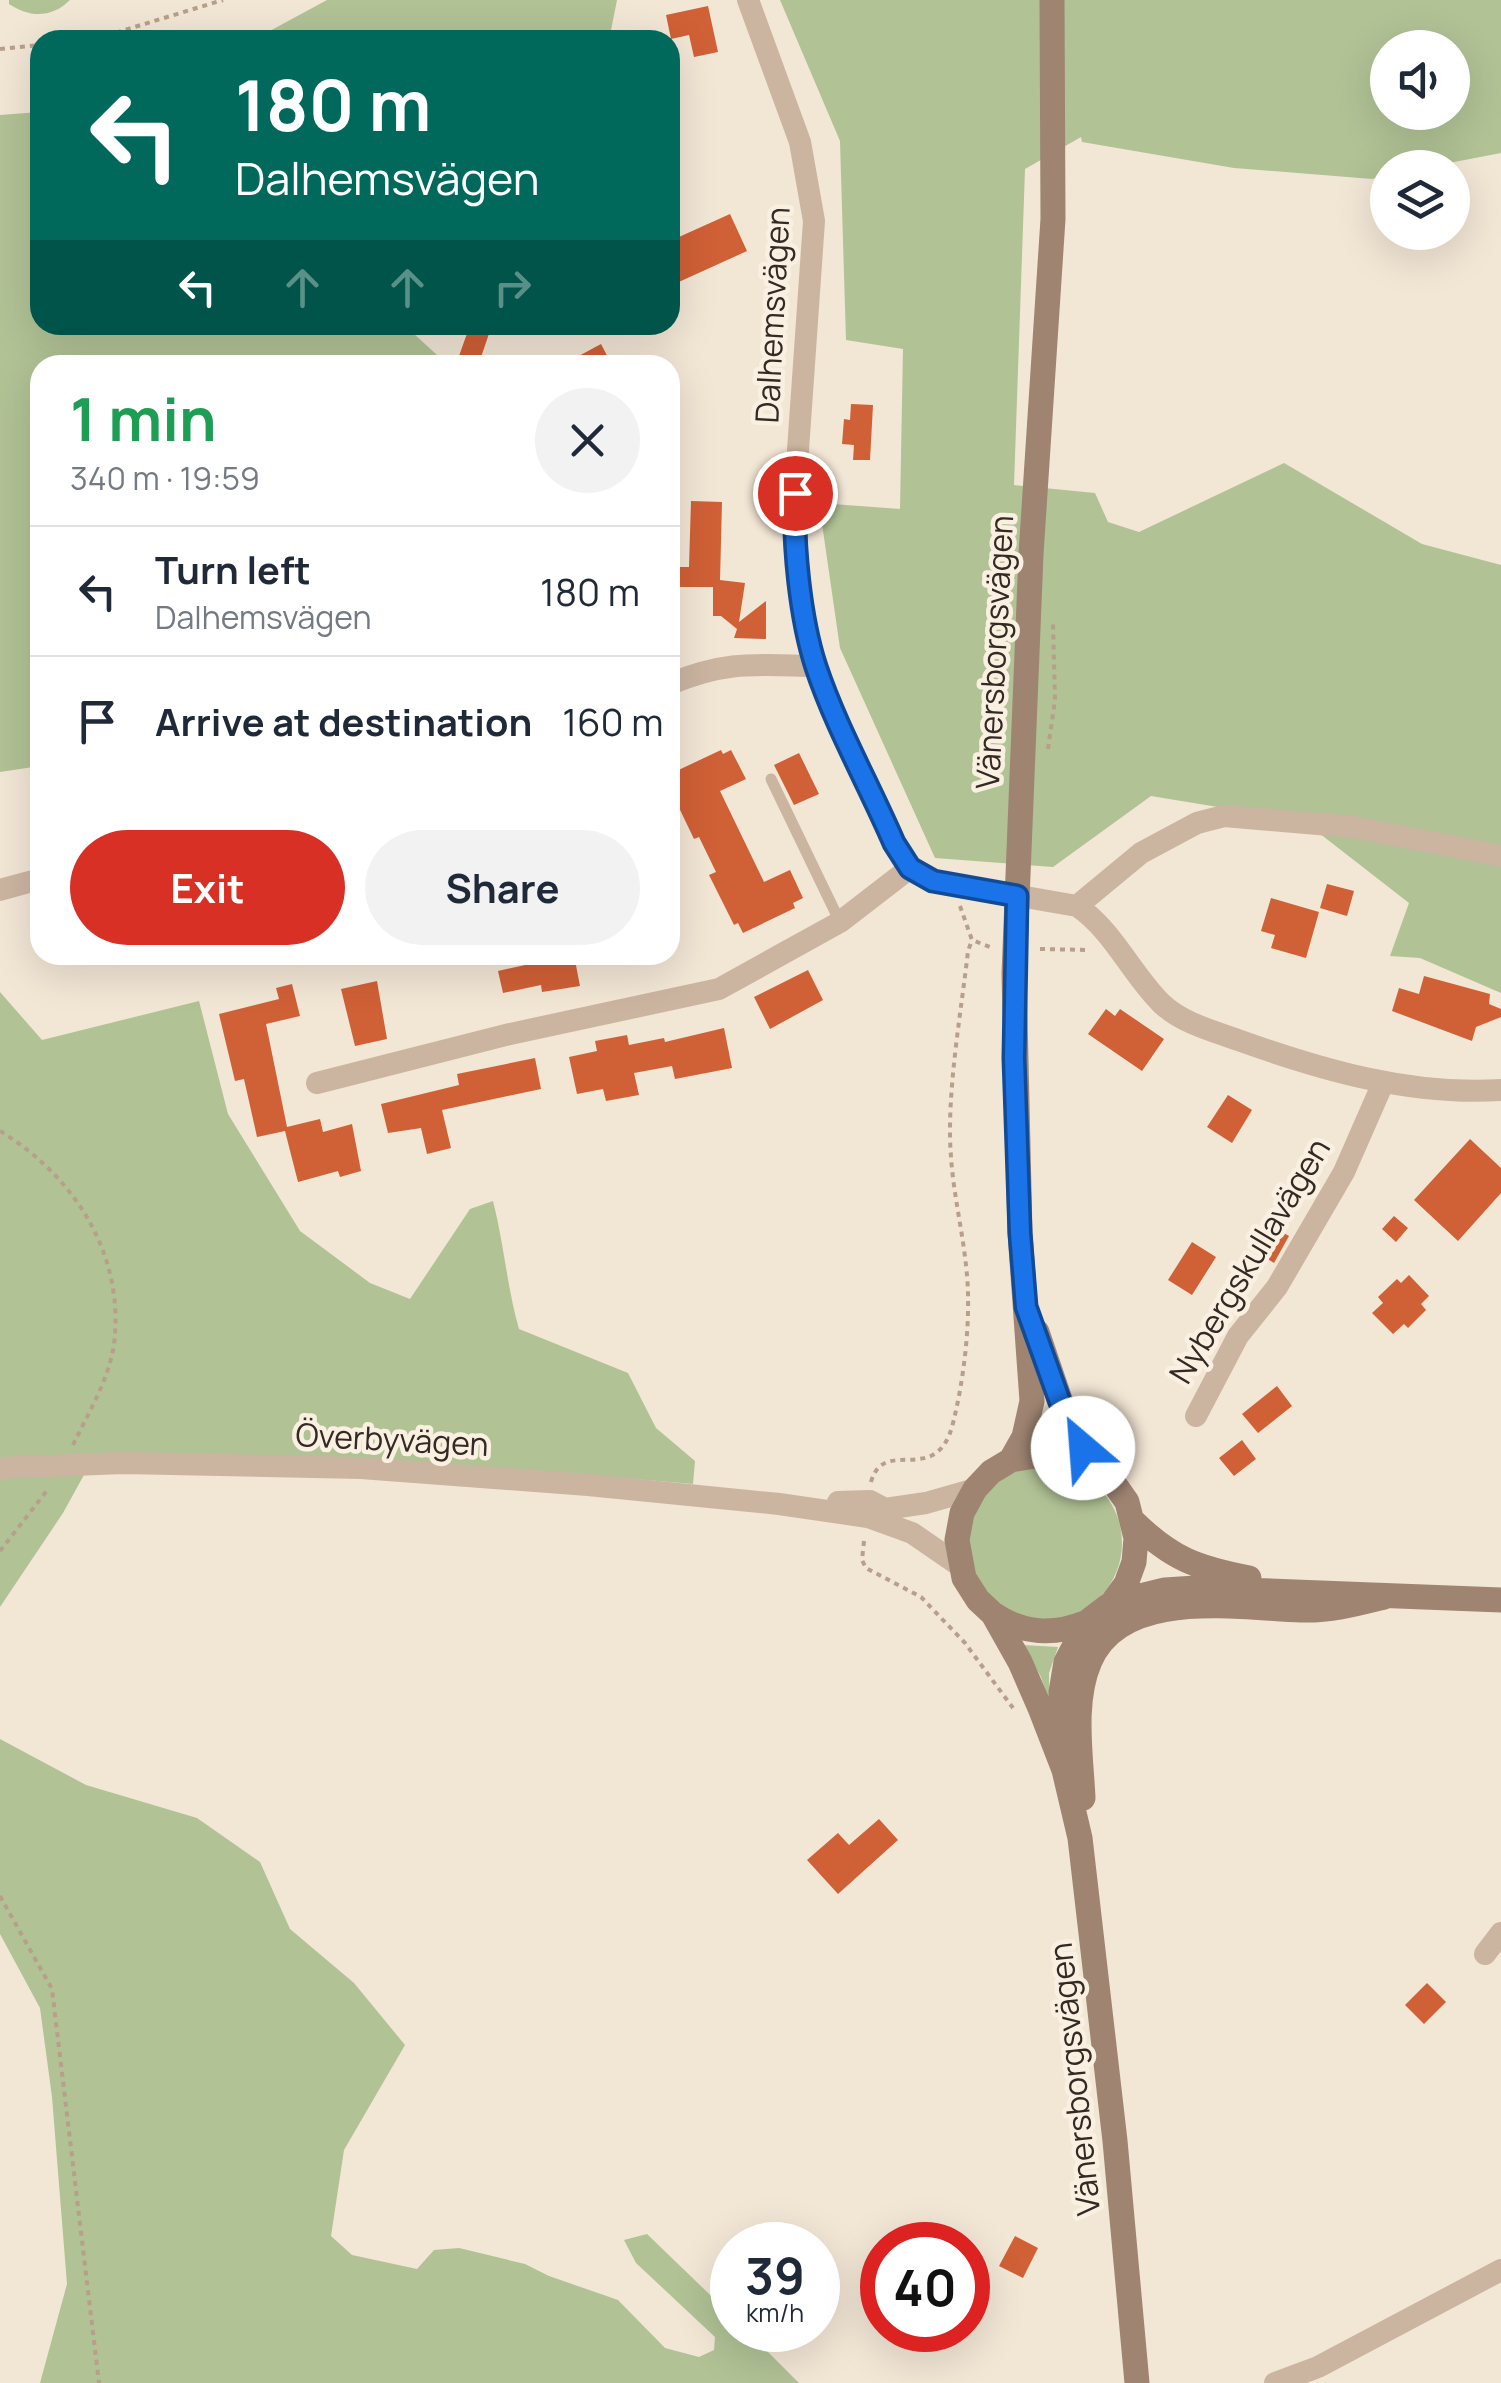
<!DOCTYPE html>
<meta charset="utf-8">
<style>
body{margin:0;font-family:Manrope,sans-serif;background:#f2f2f3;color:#1f2937;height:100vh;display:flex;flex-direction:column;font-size:38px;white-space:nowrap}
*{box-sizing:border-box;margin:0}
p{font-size:32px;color:#747a83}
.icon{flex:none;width:55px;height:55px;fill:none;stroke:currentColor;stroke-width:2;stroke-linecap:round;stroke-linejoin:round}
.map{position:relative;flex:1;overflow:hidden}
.sheet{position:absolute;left:30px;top:355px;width:650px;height:610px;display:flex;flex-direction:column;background:#fff;border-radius:30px;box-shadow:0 10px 40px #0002}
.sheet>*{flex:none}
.top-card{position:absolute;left:30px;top:30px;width:650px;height:305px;border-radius:30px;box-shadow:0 10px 40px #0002;background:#00695c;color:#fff;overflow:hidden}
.controls{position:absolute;left:1370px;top:30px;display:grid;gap:20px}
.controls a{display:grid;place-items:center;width:100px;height:100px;border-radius:50%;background:#fff;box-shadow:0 10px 40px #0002;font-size:50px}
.speed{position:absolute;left:710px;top:2222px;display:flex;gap:20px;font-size:50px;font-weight:700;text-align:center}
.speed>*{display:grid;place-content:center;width:130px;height:130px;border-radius:50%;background:#fff;box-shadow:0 10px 40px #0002;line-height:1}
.speed small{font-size:25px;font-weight:400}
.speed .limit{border:15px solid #d22;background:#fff;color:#111}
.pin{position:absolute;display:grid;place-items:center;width:85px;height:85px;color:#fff;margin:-42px;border:5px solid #fff;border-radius:50%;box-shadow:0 2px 10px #0007}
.me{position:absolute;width:110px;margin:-55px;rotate:333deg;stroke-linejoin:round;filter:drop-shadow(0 0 8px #0008)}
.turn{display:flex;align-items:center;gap:35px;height:210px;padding:0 40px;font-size:45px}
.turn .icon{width:130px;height:130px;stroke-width:2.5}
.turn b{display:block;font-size:70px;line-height:85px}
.lanes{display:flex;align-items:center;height:95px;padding:0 40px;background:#0003;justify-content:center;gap:50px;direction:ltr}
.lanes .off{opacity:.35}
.round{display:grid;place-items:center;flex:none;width:105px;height:105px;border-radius:52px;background:#f2f2f3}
.overview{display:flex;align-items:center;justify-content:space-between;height:170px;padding:0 40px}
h1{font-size:60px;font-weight:700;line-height:75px;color:#1e9e55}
.primary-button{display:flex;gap:20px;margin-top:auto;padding:20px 40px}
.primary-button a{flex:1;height:115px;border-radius:60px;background:#d93025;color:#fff;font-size:40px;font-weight:700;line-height:115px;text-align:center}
.primary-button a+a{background:#f2f2f3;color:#1f2937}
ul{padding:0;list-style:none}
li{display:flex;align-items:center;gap:30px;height:130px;padding:0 40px;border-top:2px solid #e0e1e3}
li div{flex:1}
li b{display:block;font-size:38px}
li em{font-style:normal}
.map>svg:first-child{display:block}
.green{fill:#b1c295;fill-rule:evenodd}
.building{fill:#d06036}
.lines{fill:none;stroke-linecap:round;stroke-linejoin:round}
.path{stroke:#b79f8b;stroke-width:4;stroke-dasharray:5 5;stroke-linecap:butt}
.lane{stroke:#cbb5a1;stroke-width:11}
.street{stroke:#cbb5a1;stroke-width:22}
.secondary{stroke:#9f8472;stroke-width:25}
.route-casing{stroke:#114b97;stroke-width:25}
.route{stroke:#1a73e8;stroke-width:18}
.labels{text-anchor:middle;stroke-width:9;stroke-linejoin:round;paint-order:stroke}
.street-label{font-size:32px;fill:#342a24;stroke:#faf0e2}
</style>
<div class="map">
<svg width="1501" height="2383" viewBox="0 0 1501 2383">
<rect width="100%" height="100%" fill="#f2e6d5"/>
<!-- green -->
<path class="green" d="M 9,0 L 70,0 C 52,18 30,18 9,4 Z
M 327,0 L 617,0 L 609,40 L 253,40 Z
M 780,0 L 1501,0 L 1501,153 L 1428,167 L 1388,168 L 1387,175 L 1372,179 L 1234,168 L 1082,142 L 1081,137 L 1025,169 L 1014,485 L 1095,493 L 1108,522 L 1139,532 L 1284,463 L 1422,544 L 1501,565 L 1501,993 L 1420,958 L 1390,956 L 1409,903 L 1319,833 L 1218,807 L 1151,796 L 1053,867 L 935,858 L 840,648 L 819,503 L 900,509 L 903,349 L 846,340 L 840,141 ZM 1388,48 L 1452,48 L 1452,112 L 1388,112 Z
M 40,112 L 40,325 L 414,325 L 413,333 L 448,365 L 40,365 L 40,766 L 0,772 L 0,115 Z
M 0,992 L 42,1040 L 199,1001 L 228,1114 L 300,1231 L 370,1283 L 410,1299 L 470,1209 L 493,1201 C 504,1244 507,1287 519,1329 L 628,1373 L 656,1428 L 695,1461 L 693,1484 L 529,1470 L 96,1453 L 63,1513 L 0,1607 Z
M968 1543a77 77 0 1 1 154 0a77 77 0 1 1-154 0Z
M 1023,1645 L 1058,1647 L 1049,1673 L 1049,1701 L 1041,1677 Z
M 0,1739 L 86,1785 L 197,1818 L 260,1862 L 290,1929 L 354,1983 L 405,2045 L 344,2150 L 331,2236 L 352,2255 L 417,2269 L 434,2250 L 459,2248 L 525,2264 L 549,2276 L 618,2300 L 665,2348 L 699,2357 L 714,2350 L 715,2337 L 636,2263 L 624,2240 L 647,2234 L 732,2316 L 732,2330 L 746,2330 L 799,2383 L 40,2383 L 67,2284 L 52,2097 L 40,2008 L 0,1934 Z"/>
<!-- building -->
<path class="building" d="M 708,6 L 718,52 L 694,57 L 689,35 L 671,39 L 666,15 Z
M 730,214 L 747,251 L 670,286 L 670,241 Z
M 470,325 L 492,325 L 479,363 L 459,356 Z
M 601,344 L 612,365 L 562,365 Z
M 851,404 L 873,405 L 870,460 L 853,460 L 854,445 L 842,444 L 844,419 L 850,420 Z
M 691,501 L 722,502 L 720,580 L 745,583 L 739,622 L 766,601 L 766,639 L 734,638 L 737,629 L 721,616 L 713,616 L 713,587 L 679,587 L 678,567 L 689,567 Z
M 721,750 L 723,754 L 731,750 L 746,779 L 720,791 L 764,882 L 790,870 L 803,898 L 793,903 L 795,908 L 743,933 L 738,923 L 734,925 L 709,875 L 716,872 L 699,837 L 694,839 L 670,789 L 670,774 Z
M 799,753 L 819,794 L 794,805 L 774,765 Z
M 1327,884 L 1354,891 L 1347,916 L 1320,908 Z
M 1271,898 L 1319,912 L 1306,958 L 1271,948 L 1275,935 L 1261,931 Z
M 547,955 L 574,955 L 580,986 L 542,992 L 541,985 L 503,993 L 498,971 L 548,960 Z
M 808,970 L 823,1000 L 770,1029 L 754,997 Z
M 1424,976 L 1490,994 L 1489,1004 L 1501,1009 L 1501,1017 L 1476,1027 L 1472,1041 L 1392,1011 L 1399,988 L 1419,994 Z
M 377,981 L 387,1039 L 355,1046 L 341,989 Z
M 292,984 L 300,1016 L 266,1024 L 287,1127 L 320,1119 L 323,1132 L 352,1124 L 361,1171 L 340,1177 L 338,1171 L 298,1182 L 285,1131 L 257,1137 L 244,1079 L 235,1081 L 219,1014 L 279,999 L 276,988 Z
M 1106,1009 L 1115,1016 L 1120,1009 L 1164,1039 L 1142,1071 L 1088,1034 Z
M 724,1028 L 732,1068 L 675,1079 L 672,1066 L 634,1073 L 639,1095 L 606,1101 L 603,1089 L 577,1094 L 569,1057 L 597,1051 L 595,1041 L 627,1035 L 629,1045 L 664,1038 L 665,1042 Z
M 535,1058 L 541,1089 L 442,1110 L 451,1148 L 427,1154 L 421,1128 L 388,1133 L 381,1104 L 459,1085 L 457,1074 Z
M 1228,1095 L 1252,1110 L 1232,1143 L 1207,1127 Z
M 1470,1139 L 1501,1168 L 1501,1193 L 1458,1241 L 1414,1200 Z
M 1394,1216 L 1408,1228 L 1396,1242 L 1382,1229 Z
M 1271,1226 L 1289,1236 L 1274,1263 L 1256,1252 Z
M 1192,1242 L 1216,1257 L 1192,1295 L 1168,1280 Z
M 1409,1275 L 1429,1296 L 1421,1304 L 1426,1310 L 1408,1328 L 1404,1324 L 1393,1334 L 1372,1313 L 1383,1303 L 1378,1297 L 1397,1279 L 1401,1283 Z
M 1277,1386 L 1292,1406 L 1258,1433 L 1242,1414 Z
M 1242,1440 L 1256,1459 L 1234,1476 L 1219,1458 Z
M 879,1819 L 898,1840 L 838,1894 L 807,1860 L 838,1833 L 849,1845 Z
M 1427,1983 L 1446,2002 L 1424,2024 L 1405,2005 Z
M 1015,2236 L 1038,2248 L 1023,2278 L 999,2266 Z"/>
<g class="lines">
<!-- path -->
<path class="path" d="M 77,40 L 105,36 L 223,0
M 0,49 L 40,45
M 1048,749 L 1055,700 L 1053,624
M 960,906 L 972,940 L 990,947
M 1040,949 L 1090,950
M 0,1131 C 74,1176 125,1254 114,1344 C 109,1380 88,1413 73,1445
M 871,1482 C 884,1435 937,1489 953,1423 C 963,1383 969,1335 968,1294 C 967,1248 954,1202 951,1157 C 946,1095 961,1014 968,951 L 972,940
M 864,1541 L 862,1560 L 866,1568 L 921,1597 L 965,1643 L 1013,1708
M 0,1551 L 49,1488
M 0,1896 L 52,1989 L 99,2383
M 1088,2129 L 1090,2149"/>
<!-- lane -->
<path class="lane" d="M 771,779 L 840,922"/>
<!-- street -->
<path class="street" d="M 748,0 L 800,142 L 814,221 L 795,493 C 793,543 800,620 816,667 C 835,724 869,787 894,843 L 910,868 L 933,881 L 1077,906 C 1114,931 1131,974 1162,1004 C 1182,1023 1213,1031 1238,1040 C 1322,1070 1411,1096 1501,1090
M 670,684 C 727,660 756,665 816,666
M 0,890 L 40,879
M 1077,906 L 1141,853 L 1197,823 L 1224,816 L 1353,827 L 1501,856
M 317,1083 L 510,1034 L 719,989 L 840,922 L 910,868
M 1196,1416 L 1238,1336 L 1277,1287 L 1344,1172 L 1383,1083
M 0,1468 L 123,1463 L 361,1468 L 588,1485 L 779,1504 L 868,1517 L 912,1533 L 960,1566
M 838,1502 L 870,1501 L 885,1509 L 926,1503 L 975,1489
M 1485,1954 L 1501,1933
M 1275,2383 L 1318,2367 L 1501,2270"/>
<!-- secondary -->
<path class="secondary" d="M 1052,0 L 1053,219 L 1031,554 L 1014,974 L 1020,1233 L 1032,1401 L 1024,1437 L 1011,1460 L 991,1472 L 975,1489 L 962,1513 L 957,1540 L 964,1578 L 978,1600 L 993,1614 L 1020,1662 L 1040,1708 L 1064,1770 L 1080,1838 L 1115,2141 L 1137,2383
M 1037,1332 L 1068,1423 L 1094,1466 L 1113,1482 L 1127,1502 L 1136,1538 L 1134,1562 L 1126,1584 L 1112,1603 L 1087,1622 L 1066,1662 L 1061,1692 L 1064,1750
M 1011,1460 L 1053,1453 L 1094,1466
M 1134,1522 C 1172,1559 1197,1568 1249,1578
M 1112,1603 L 1165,1590 L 1196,1588 L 1501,1600
M 993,1614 C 1023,1634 1053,1636 1087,1622
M 1083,1798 C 1081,1755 1072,1702 1090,1661 C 1121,1587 1238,1608 1301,1610 C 1330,1611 1356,1604 1384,1597"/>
</g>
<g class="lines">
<defs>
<path id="route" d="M 795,493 C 793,545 800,618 816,667 C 836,727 869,785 894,843 L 910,868 L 933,881 L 1017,896 L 1014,1058 L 1020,1233 L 1026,1307 L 1060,1402 L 1083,1448"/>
</defs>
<!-- route casing -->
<use href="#route" class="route-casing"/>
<!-- route -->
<use href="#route" class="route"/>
</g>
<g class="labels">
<!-- street labels -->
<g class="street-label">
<text transform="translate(773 315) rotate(-87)" y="11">Dalhemsvägen</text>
<text transform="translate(995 652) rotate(-87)" y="11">Vänersborgsvägen</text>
<text transform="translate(1250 1261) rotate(-59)" y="11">Nybergskullavägen</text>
<text transform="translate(392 1440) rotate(3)" y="11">Överbyvägen</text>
<text transform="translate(1075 2079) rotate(-96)" y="11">Vänersborgsvägen</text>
</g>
</g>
</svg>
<div class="controls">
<a><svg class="icon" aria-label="sound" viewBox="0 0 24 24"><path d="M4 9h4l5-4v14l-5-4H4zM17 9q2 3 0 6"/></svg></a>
<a><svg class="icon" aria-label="layers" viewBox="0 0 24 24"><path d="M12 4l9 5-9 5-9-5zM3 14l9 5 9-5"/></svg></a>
</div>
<div class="speed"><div>39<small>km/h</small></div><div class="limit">40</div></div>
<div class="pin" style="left:795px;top:493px;background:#d93025"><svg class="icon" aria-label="arrive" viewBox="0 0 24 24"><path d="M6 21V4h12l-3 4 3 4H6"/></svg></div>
<svg class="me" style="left:1083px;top:1448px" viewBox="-20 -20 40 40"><circle r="19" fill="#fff"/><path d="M0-13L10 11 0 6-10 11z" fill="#1a73e8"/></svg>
<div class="top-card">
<div class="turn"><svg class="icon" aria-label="left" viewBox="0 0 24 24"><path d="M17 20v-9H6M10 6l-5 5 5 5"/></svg><div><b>180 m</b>Dalhemsvägen</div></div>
<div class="lanes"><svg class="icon" aria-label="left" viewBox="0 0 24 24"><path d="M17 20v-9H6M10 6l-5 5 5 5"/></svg><svg class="icon off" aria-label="ahead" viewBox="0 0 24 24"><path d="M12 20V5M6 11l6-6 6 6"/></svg><svg class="icon off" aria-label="ahead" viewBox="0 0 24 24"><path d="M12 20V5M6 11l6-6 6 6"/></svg><svg class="icon off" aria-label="right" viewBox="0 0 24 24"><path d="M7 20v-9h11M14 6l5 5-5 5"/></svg></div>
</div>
<section class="sheet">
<div class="overview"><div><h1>1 min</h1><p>340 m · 19:59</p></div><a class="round"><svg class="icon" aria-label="close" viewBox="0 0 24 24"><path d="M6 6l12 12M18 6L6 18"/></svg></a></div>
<ul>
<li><svg class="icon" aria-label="left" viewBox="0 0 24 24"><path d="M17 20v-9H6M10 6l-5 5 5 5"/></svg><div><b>Turn left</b><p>Dalhemsvägen</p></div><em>180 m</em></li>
<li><svg class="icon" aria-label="arrive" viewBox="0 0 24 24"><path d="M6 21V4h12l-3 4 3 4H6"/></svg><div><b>Arrive at destination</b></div><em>160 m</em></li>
</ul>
<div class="primary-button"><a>Exit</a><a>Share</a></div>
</section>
</div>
